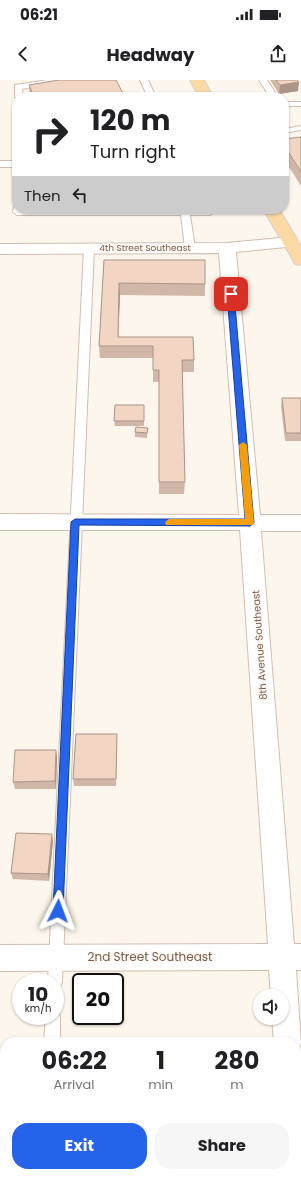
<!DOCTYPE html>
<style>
body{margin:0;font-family:Poppins,sans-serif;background:#f6f6f6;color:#202124;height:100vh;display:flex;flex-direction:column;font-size:15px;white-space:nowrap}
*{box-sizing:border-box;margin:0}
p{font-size:13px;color:#757577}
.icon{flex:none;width:22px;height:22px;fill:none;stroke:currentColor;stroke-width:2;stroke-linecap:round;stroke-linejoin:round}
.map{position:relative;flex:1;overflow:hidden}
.details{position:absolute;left:0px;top:957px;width:301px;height:140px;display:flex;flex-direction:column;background:#fff;border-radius:16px 16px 0 0;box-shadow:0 1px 3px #0004}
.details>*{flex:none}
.banner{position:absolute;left:12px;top:12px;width:277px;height:122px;border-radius:16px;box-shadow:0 1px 3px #0004;background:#fff;color:#202124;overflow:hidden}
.fabs{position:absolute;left:253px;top:909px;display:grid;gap:8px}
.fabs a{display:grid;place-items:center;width:36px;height:36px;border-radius:50%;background:#fff;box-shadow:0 1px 3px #0004;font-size:20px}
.speed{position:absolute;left:12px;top:893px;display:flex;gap:8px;font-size:20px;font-weight:700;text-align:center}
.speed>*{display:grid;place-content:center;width:52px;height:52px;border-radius:50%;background:#fff;box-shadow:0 1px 3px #0004;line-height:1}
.speed small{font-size:10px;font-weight:400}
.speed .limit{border:2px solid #111;border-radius:6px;background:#fff;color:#111}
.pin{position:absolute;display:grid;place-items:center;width:34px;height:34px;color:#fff;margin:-17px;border-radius:8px;box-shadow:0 2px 6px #0006}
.me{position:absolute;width:44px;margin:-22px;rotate:3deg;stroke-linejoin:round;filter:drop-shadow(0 0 3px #0008)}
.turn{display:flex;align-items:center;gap:14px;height:84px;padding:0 12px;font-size:18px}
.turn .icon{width:52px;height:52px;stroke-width:2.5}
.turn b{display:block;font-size:28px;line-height:34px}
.then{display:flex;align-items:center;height:38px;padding:0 12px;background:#0003;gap:8px;font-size:15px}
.eta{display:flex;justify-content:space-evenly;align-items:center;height:68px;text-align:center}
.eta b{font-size:24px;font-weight:700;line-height:28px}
.action{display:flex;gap:8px;margin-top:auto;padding:8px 12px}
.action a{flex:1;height:46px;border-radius:16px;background:#2563eb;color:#fff;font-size:16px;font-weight:700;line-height:46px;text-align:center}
.action a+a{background:#f6f6f6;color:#202124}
.status{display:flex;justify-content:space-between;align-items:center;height:28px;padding:0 20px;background:#fff;direction:ltr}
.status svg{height:11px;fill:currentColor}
header{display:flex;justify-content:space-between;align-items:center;height:52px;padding:0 12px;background:#fff;font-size:18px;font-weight:700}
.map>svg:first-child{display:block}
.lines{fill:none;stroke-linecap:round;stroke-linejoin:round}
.service-casing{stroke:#d1beb0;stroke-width:2}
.minor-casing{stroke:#d1beb0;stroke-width:2}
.primary-casing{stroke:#dad1cd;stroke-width:2}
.service{fill:#fff;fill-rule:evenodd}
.minor{fill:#fff;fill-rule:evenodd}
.primary{fill:#fbd9a5;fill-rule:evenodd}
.wall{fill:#d1b7a8}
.shaded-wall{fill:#aa9588}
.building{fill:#f3d5c3;stroke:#aa9588}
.route{fill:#2563eb;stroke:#184099}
.slow{fill:#f59e0b}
.labels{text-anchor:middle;stroke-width:3;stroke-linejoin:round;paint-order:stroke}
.far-street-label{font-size:9px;fill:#7a5c4d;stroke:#fffaf3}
.street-label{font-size:10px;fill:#7a5c4d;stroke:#fffaf3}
.near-street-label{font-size:12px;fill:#7a5c4d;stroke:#fffaf3}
</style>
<div class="status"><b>06:21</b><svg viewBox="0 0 49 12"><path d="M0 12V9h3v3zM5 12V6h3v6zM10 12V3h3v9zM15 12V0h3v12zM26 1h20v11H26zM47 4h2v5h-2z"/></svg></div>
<header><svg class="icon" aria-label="back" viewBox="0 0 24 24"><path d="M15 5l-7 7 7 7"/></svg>Headway<svg class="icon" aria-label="share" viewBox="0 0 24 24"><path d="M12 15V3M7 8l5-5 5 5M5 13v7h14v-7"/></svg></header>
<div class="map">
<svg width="301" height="1097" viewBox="0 0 301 1097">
<rect width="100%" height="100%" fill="#fdf6ec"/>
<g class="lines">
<defs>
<path id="service" d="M 48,0 L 67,0 L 63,2 L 22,9 L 23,17 L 17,17 L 17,19 L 15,17 L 15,5 Z
M 140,0 L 148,0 L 156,17 L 148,17 Z
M 259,0 L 267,0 L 278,17 L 270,17 Z
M 284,22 L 301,22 L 301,26 L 284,26 Z
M 301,46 L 301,50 L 284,53 L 284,49 Z
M 0,81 L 17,81 L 17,87 L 0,87 Z
M 17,126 L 17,129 L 213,129 L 214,132 L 210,135 L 190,135 L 195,168 L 190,171 L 185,168 L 181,135 L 17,135 L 13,132 L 14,127 Z
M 89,165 L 94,168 L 62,902 L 60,907 L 55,909 L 55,902 L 48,902 L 84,168 Z
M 55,929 L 58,931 L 60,936 L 60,962 L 44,962 L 46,936 L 55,936 Z
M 38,1092 L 54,1092 L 54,1097 L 38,1097 Z"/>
<path id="minor" d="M 290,157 L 296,158 L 298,162 L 296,166 L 236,172 L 260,435 L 301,435 L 301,451 L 261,451 L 294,864 L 301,864 L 301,890 L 296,890 L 301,964 L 296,973 L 296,962 L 274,962 L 272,938 L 282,938 L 282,916 L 271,916 L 269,890 L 0,891 L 0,865 L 268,864 L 240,450 L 0,450 L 0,434 L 239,435 L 219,173 L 0,174 L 0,164 L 227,163 Z
M 296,1059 L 301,1061 L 301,1097 L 283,1097 L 283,1092 L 296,1092 Z"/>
<path id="primary" d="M 190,0 L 204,0 L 213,17 L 199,17 Z
M 263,129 L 279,129 L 301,166 L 301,185 L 295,184 L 293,180 Z"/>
</defs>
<!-- service casing -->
<use href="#service" class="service-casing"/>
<!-- minor casing -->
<use href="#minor" class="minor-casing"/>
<!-- primary casing -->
<use href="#primary" class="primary-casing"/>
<!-- service -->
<use href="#service" class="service"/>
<!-- minor -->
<use href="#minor" class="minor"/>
<!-- primary -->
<use href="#primary" class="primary"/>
</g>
<!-- wall -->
<path class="wall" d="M 270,0 L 297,0 L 298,11 L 279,14 Z
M 29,5 L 125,17 L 30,17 Z
M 301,57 L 301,106 L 284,79 L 284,59 Z
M 104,180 L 205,204 L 205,216 L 120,215 L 118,257 L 193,257 L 194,280 L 194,292 L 182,292 L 185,402 L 184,414 L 159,414 L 159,302 L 153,302 L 153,278 L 100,278 L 99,266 Z
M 282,318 L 301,318 L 301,361 L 285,361 L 281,326 Z
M 144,325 L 144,346 L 115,346 L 114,341 Z
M 148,348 L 147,358 L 135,357 L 135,352 Z
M 117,654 L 117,662 L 116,706 L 74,706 L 73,699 Z
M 57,677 L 56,709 L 15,709 L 13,702 Z
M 53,761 L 49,801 L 13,799 L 11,793 Z"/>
<!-- shaded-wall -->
<path class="shaded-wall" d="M 299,2 L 298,11 L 279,14 L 280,5 Z
M 119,203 L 120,215 L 118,266 L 118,257 Z
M 56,670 L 57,677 L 56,709 L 55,701 Z
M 52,754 L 53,761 L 49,801 L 48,794 Z"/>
<!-- building -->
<path class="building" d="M 59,0 L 116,0 L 125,17 L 34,17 L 29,5 Z
M 276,0 L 297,0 L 299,2 L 280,5 Z
M 301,57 L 301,92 L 284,65 L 284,59 Z
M 104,180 L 205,180 L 205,204 L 119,203 L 118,257 L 193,257 L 194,280 L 182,280 L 185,402 L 159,402 L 159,290 L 153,290 L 153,266 L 99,266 Z
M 282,318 L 301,318 L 301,353 L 286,353 Z
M 115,325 L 144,325 L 144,341 L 114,341 Z
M 136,347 L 148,348 L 147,353 L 135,352 Z
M 76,654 L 117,654 L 116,699 L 73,699 Z
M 15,670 L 56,670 L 55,701 L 13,702 Z
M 16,753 L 52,754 L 48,794 L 11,793 Z"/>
<!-- route -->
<path class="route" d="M 231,211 L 234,214 L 254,443 L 250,446 L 79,445 L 63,831 L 62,834 L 58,836 L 54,834 L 53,831 L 71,442 L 75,439 L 245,439 L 227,214 Z"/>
<!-- slow -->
<path class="slow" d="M 243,362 L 247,365 L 254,443 L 253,445 L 166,445 L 165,442 L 169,439 L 245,439 L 239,365 Z"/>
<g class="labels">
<!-- far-street labels -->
<g class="far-street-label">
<text x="145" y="171">4th Street Southeast</text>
</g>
<!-- street labels -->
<g class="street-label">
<text transform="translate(259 565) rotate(-94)" y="4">8th Avenue Southeast</text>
</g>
<!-- near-street labels -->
<g class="near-street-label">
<text x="150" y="881">2nd Street Southeast</text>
</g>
</g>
</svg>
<div class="fabs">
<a><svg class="icon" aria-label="sound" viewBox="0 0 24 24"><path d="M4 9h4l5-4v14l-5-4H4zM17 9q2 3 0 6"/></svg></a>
</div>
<div class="speed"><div>10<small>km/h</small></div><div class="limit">20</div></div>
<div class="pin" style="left:231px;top:214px;background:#d93025"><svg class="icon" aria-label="arrive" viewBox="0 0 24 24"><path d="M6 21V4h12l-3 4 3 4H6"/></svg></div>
<svg class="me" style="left:58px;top:831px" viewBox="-20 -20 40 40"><path d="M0-17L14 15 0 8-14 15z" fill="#2563eb" stroke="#fff" stroke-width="4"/></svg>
<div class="banner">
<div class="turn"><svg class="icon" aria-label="right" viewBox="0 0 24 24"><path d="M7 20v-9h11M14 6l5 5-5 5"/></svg><div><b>120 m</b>Turn right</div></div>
<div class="then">Then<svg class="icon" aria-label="left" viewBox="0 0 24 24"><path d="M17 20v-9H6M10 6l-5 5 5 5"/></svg></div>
</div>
<section class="details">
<div class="eta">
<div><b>06:22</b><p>Arrival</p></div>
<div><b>1</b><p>min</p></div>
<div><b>280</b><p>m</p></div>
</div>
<div class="action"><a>Exit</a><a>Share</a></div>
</section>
</div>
